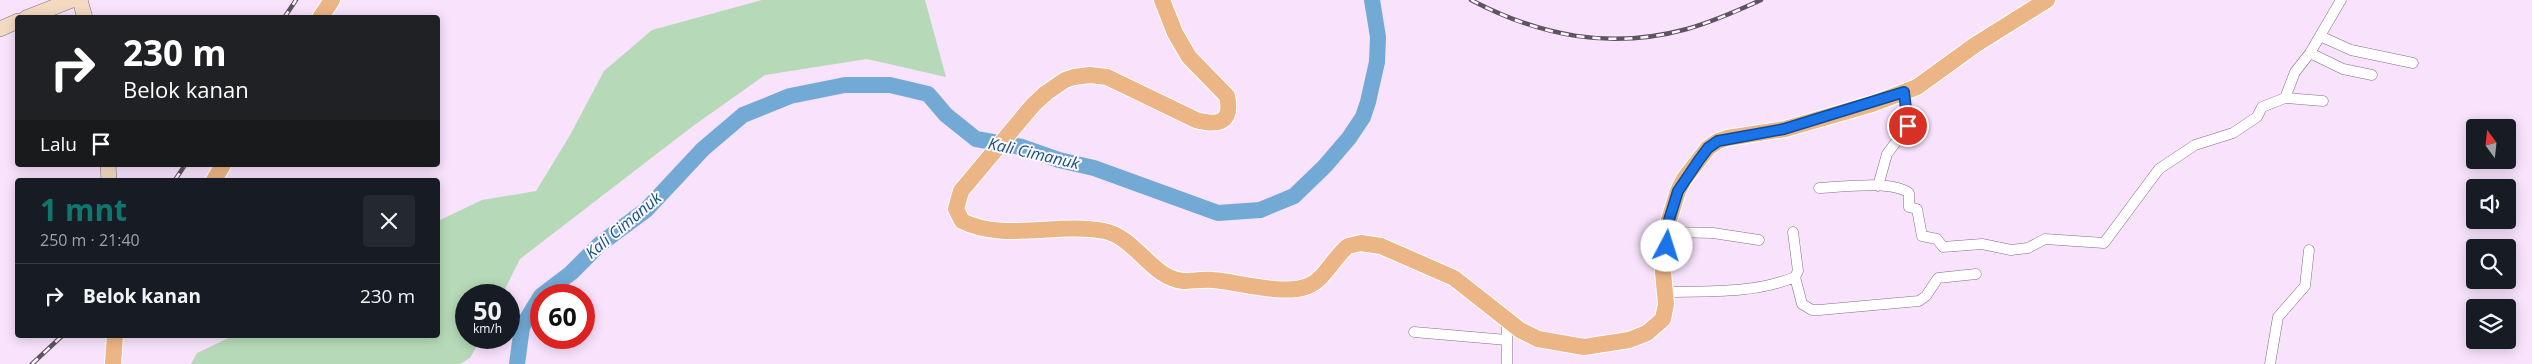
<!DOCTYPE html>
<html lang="id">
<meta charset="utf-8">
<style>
body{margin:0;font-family:"Open Sans",sans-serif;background:#242831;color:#f1f3f6;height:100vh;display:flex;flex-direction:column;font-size:19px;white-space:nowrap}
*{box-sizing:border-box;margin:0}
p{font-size:16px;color:#9ea1a6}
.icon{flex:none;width:28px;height:28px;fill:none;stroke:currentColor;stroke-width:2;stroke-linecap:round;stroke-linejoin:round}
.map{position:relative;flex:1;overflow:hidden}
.sheet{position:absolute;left:15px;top:178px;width:425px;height:160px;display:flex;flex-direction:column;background:#171b24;border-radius:5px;box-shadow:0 2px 12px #0003}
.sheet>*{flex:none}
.hud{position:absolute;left:15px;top:15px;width:425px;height:152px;border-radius:5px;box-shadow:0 2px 12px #0003;background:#202124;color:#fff;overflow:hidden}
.needle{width:32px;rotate:345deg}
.tools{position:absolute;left:2466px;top:119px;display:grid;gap:10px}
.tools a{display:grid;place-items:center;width:50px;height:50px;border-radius:5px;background:#171b24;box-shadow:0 2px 12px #0003;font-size:25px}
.speed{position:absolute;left:455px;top:284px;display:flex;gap:10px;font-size:25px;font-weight:700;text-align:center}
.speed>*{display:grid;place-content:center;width:65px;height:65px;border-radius:50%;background:#171b24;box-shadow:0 2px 12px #0003;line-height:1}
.speed small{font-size:12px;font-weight:400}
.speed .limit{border:8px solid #d22;background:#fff;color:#111}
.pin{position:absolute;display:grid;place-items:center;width:42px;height:42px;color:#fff;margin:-21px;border:2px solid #fff;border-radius:50%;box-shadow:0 1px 5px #0007}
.me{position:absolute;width:55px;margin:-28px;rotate:5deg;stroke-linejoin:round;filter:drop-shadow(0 0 4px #0008)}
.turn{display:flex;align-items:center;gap:18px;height:105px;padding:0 25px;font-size:22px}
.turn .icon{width:65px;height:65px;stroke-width:2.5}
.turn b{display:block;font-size:35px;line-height:42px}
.then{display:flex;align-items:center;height:48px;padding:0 25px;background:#0003;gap:10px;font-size:19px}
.round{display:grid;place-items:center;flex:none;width:52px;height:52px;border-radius:5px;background:#242831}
.headline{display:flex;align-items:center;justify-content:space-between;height:85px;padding:0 25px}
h1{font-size:30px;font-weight:700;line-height:38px;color:#0f766e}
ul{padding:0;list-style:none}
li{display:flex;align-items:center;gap:15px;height:65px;padding:0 25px;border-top:1px solid #363941}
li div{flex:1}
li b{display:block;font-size:19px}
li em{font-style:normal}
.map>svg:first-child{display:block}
.green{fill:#b6dab7}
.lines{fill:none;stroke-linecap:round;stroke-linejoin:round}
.river{stroke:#73aad5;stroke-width:16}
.street-casing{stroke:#816e85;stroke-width:11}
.secondary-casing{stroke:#816e85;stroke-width:16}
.primary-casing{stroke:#fff;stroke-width:18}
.street{stroke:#fff;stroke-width:10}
.secondary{stroke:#f5dac2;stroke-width:15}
.primary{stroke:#ebb585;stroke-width:16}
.rail-casing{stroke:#5e5360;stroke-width:4.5}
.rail{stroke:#fbf6fc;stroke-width:2.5;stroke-dasharray:8;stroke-linecap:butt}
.route-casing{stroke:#114b97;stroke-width:12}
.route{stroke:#1a73e8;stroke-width:9}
.labels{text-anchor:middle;stroke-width:4;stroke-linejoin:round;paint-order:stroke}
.water-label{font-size:16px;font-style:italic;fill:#15547e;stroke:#fbf6fc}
</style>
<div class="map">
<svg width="2532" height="364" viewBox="0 0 2532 364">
<rect width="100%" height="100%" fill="#f8e2fc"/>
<!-- green -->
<path class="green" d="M 762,0 L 925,0 L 946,77 L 867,59 L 765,75 L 693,126 L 520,259 L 502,295 L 466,295 L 466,338 L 481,338 L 470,358 L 460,364 L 191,364 L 197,353 L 235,335 L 438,335 L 438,221 L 482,200 L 536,191 L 569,137 L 604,71 L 652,30 Z"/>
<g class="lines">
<!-- river -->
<path class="river" d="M 542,295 L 571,273 L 600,244 L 646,210 L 703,149 L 743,115 L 790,96 L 845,85 L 890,85 L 928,94 L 946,115 L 976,139 L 1022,147 L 1059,160 L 1094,168 L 1218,213 L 1260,210 L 1294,196 L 1325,166 L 1349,138 L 1363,117 L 1368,102 L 1377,62 L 1378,37 L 1372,0
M 517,364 L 522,327 L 541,296"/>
<defs>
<path id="street" d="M 2320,36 L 2351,50 L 2413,63
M 2310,53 L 2343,69 L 2372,75
M 2285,98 L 2323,101
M 1878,186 L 1887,154 L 1908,126 L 1904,92
M 1819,188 C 1842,187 1891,180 1909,193 L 1909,207 L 1917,209 L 1922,236 L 1937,239 L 1943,247 L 1982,244 L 2011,250 L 2028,248 L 2045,239 L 2104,243 L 2159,169 L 2195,145 L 2233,133 L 2257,117 L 2262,107 L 2285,98 L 2295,72 L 2310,53 L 2341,0
M 1669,232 L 1713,233 L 1759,240
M 1795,277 L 1802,304 L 1812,310 L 1819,310 L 1919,301 L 1926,296 L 1938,278 L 1976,274
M 1664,292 C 1708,291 1753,294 1795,277 L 1798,271 L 1793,232
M 1507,319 L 1507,364
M 1414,332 L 1507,340
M 2270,364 L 2278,317 L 2305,286 L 2309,250"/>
<path id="secondary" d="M 80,0 L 85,18
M 26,18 L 72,0
M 0,29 L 18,21
M 108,165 L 109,180"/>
<path id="primary" d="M 1162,0 L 1175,33 L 1189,57 L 1227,96 C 1233,123 1218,126 1196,120 L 1107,77 L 1090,75 L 1074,77 L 1065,80 L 1046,93 L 1033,105 L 961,191 L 956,209 L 962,221 C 1003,242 1058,222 1104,231 C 1127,235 1143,260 1162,273 C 1168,277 1175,280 1183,281 C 1193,281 1203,279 1213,280 C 1239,282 1284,296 1308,286 C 1325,279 1334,257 1348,246 L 1361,243 L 1381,246 L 1454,278 L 1520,330 L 1538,339 L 1584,347 L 1629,340 L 1647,333 L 1663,319 L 1666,304 L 1663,272 L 1669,220 L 1678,191 L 1684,179 L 1708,148 L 1718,141 L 1727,138 L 1785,129 L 1872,104 L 1904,92 L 1917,87 L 1975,45 L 2047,0
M 320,18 L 332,0
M 214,180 L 223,165
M 113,364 L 115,335"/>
</defs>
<!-- street casing -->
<use href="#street" class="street-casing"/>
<!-- secondary casing -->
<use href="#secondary" class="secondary-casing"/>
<!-- primary casing -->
<use href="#primary" class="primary-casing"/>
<!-- street -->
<use href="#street" class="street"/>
<!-- secondary -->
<use href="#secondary" class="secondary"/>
<!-- primary -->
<use href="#primary" class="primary"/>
<defs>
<path id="rail" d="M 1471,0 C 1540,36 1610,50 1687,29 C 1712,22 1737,11 1761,0
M 284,18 L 296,0
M 175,180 L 185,165
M 32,364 L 63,335"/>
</defs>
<!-- rail casing -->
<use href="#rail" class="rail-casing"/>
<!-- rail -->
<use href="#rail" class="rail"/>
</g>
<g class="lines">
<defs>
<path id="route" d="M 1667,246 L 1669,220 L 1678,191 L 1699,160 L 1708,148 L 1718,141 L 1784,129 L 1904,92 L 1908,126"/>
</defs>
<!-- route casing -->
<use href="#route" class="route-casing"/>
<!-- route -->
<use href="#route" class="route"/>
</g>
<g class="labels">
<!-- water labels -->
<g class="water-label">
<text transform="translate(1034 153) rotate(13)" y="6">Kali Cimanuk</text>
<text transform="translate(623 225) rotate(-40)" y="6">Kali Cimanuk</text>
</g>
</g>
</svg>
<div class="tools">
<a><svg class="needle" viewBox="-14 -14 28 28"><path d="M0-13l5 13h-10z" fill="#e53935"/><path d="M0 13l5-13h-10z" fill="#9ea1a6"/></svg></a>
<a><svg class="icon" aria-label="sound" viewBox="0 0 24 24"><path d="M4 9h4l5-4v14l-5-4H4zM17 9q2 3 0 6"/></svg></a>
<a><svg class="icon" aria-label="search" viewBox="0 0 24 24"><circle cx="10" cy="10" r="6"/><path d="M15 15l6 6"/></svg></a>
<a><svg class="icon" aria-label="layers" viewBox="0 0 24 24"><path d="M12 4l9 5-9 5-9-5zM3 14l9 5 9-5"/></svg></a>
</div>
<div class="speed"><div>50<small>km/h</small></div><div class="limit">60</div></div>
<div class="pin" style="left:1908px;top:126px;background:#d93025"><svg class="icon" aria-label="arrive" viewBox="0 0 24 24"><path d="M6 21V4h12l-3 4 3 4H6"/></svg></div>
<svg class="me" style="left:1667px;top:246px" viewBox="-20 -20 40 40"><circle r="19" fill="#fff"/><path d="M0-13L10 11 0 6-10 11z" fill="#1a73e8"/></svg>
<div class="hud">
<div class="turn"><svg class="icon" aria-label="right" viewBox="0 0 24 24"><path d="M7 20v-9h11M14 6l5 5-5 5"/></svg><div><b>230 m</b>Belok kanan</div></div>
<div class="then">Lalu<svg class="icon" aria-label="arrive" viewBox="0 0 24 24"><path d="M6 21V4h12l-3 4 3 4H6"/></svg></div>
</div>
<section class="sheet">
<div class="headline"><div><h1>1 mnt</h1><p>250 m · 21:40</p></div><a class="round"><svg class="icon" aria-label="close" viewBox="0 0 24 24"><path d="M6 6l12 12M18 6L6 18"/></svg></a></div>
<ul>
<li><svg class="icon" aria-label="right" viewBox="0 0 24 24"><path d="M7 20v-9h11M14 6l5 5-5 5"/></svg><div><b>Belok kanan</b></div><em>230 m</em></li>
</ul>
</section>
</div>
